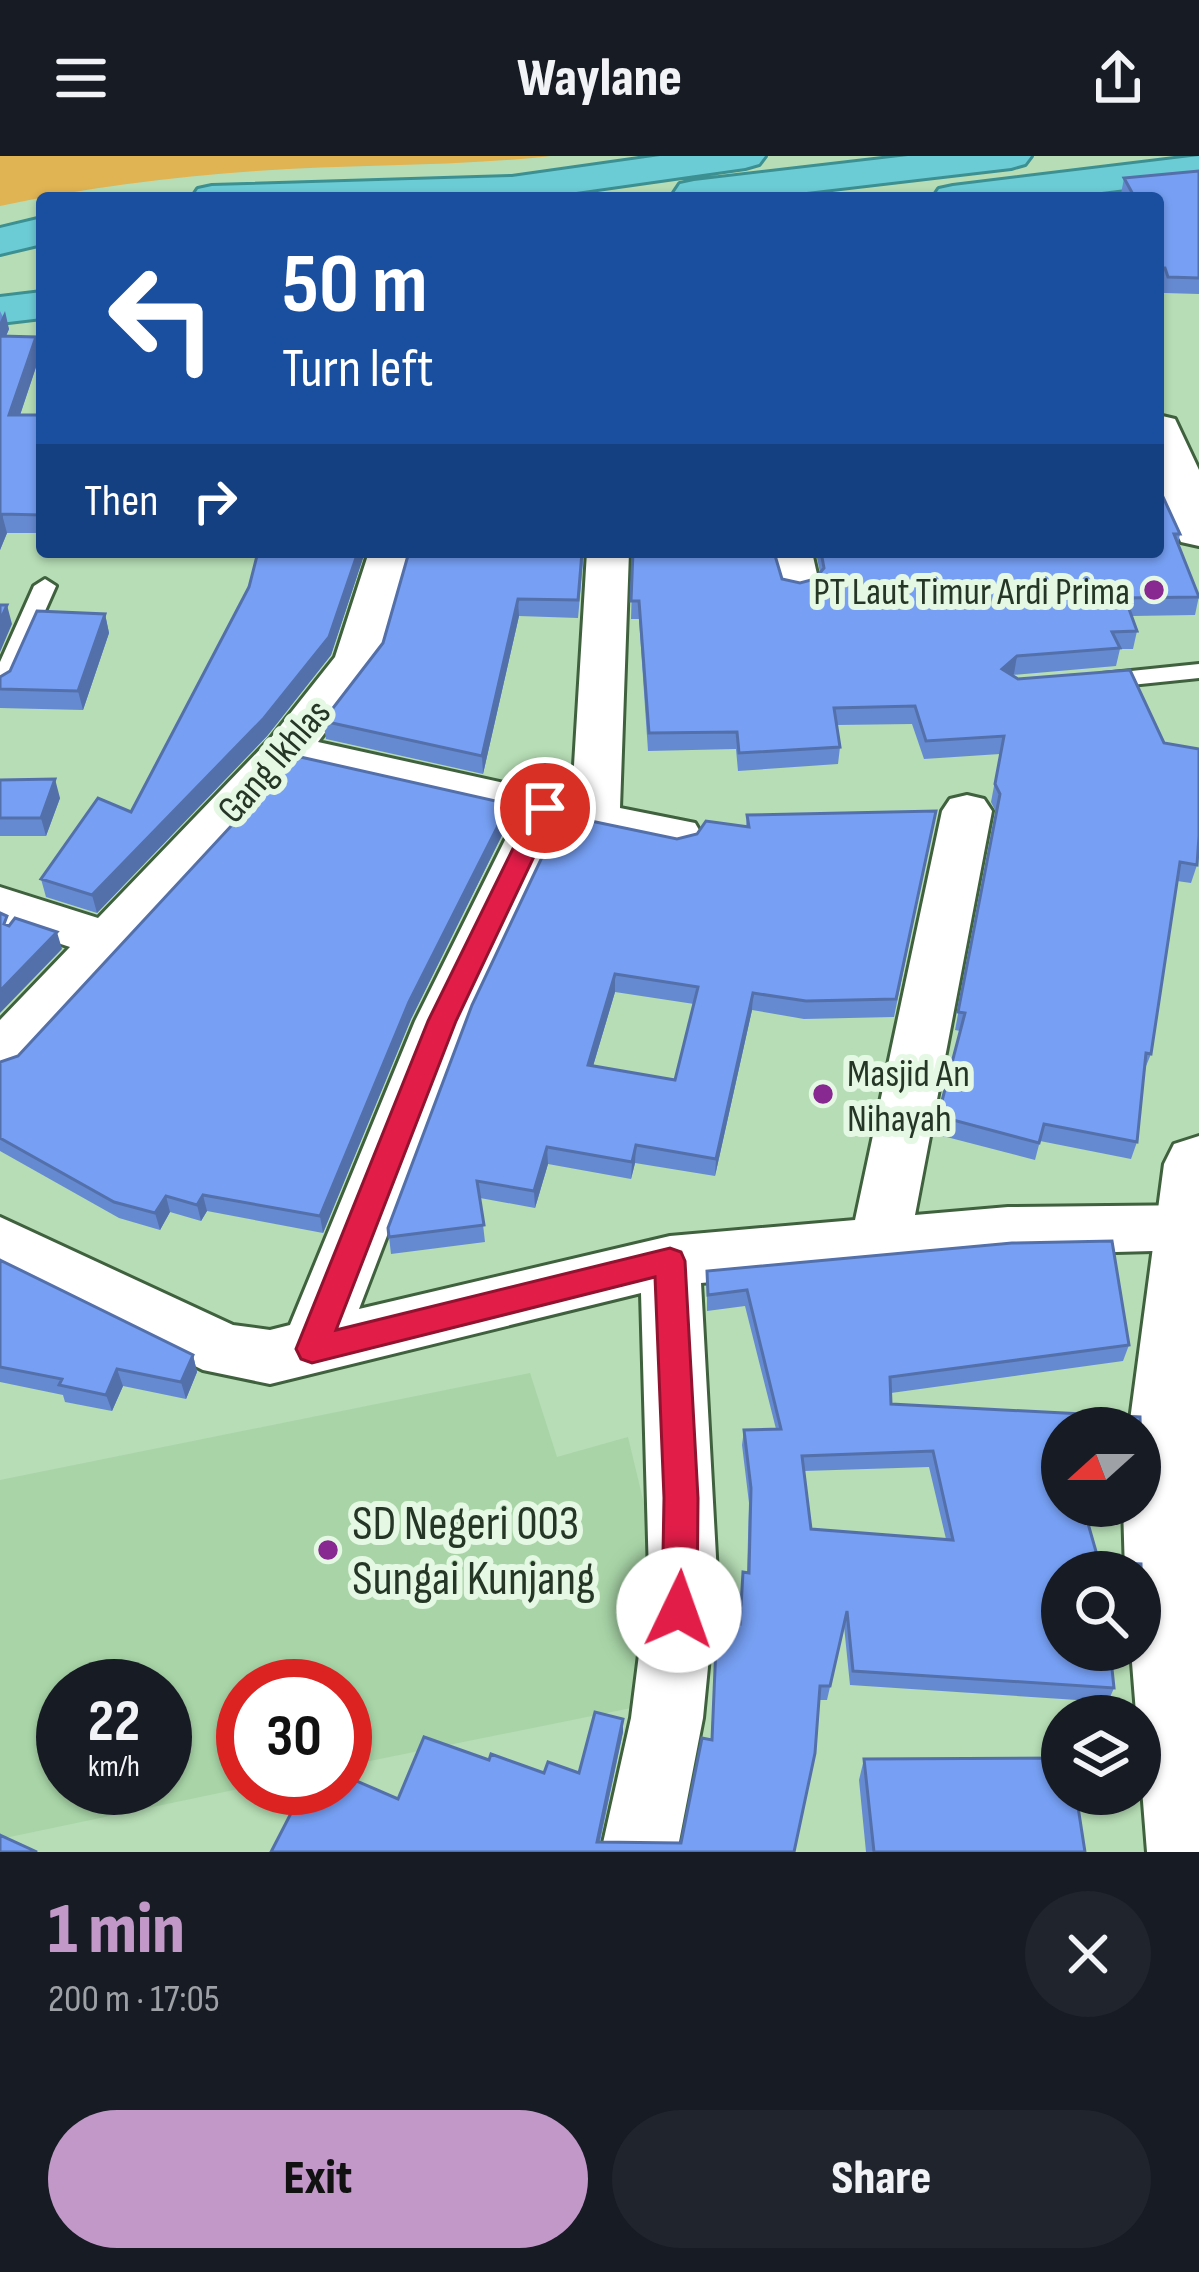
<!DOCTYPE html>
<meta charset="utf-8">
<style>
body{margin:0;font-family:"Sofia Sans Condensed",sans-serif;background:#20242c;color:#f1f3f6;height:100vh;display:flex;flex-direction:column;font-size:45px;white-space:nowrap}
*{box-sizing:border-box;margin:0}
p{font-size:39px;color:#9ea1a6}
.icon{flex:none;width:66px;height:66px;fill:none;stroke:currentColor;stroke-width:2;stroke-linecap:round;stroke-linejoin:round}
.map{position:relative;height:1696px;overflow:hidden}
.side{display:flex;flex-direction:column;background:#171b24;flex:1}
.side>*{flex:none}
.banner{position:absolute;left:36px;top:36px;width:1128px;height:366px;border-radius:12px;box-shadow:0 3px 9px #0004;background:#1a4fa0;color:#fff;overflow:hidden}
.needle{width:78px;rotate:249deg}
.tools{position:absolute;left:1041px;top:1251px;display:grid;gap:24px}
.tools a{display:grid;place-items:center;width:120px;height:120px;border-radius:50%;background:#171b24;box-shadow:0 3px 9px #0004;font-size:60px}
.speed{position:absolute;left:36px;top:1503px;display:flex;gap:24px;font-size:60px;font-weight:700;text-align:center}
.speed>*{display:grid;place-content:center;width:156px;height:156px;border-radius:50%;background:#171b24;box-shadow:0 3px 9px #0004;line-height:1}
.speed small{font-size:30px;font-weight:400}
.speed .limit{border:18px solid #d22;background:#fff;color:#111}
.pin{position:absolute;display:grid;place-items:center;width:102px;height:102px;color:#fff;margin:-51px;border:6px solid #fff;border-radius:50%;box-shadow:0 3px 12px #0007}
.me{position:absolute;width:132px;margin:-66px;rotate:3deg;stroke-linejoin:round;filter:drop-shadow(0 0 9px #0008)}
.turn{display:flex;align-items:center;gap:42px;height:252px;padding:0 48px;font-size:54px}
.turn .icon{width:156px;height:156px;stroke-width:2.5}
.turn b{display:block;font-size:84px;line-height:102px}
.then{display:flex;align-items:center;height:114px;padding:0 48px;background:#0003;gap:24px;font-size:45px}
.round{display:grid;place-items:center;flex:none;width:126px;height:126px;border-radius:63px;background:#20242c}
.summary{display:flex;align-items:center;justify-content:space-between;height:204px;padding:0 48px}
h1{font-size:72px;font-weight:800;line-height:90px;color:#c298c9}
.cta{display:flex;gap:24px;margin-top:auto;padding:24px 48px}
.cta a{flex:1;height:138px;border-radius:72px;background:#c298c9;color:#111;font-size:48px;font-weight:800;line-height:138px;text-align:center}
.cta a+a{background:#20242c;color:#f1f3f6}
header{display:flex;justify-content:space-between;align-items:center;height:156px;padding:0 48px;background:#171b24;font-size:54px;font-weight:800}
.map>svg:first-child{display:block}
.built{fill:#a8d4a7;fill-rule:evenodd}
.green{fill:#e0b353}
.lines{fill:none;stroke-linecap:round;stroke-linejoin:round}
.service-casing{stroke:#3f613e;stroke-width:6}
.minor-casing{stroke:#3f613e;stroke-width:6}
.tertiary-casing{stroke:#3f613e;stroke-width:6}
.trunk-casing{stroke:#3c9091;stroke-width:6}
.service{fill:#fff;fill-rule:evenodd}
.minor{fill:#fff;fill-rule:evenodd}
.tertiary{fill:#fff;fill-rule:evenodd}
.trunk{fill:#6cccd6;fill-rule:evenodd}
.wall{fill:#668ad2;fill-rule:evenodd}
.shaded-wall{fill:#5370ab}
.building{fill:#77a0f4;stroke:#5370ab;stroke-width:3;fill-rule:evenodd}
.route{fill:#e11d48;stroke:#92132f;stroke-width:3}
.poi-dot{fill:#882891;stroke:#e4f8e3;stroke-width:4.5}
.labels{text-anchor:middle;stroke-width:12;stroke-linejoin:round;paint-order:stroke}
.poi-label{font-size:39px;fill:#263626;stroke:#e4f8e3;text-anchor:end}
.street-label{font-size:39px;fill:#263626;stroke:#e4f8e3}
.near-poi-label{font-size:48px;fill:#263626;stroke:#e4f8e3;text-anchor:start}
</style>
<header><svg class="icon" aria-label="menu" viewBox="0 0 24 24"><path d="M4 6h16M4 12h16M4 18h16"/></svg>Waylane<svg class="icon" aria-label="share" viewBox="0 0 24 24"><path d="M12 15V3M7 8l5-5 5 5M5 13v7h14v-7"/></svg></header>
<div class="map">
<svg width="1199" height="1696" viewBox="0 0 1199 1696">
<rect width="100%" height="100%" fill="#b6ddb5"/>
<!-- built -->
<path class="built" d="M 530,1217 L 557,1301 L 628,1281 L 672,1465 L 641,1550 L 345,1610 L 345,1530 L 243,1530 L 243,1632 L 0,1683 L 0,1324 ZM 63,1530 L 165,1530 L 165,1632 L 63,1632 Z"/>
<!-- green -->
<path class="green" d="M 0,0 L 551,0 C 453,11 355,8 256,15 C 169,21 85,32 0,50 Z"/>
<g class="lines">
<defs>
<path id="service" d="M 45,423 L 56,430 L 11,532 L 0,539 L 0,506 L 34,430 Z
M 1199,508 L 1199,522 L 1102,532 L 1091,525 L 1102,518 Z"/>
<path id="minor" d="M 369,396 L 411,396 L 380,503 L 318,586 L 572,642 L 587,396 L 629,396 L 620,652 L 695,667 L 702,679 L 695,691 L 677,696 L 560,672 L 469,865 L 359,1153 L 670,1080 L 855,1064 L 942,655 L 950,643 L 967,639 L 984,643 L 992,655 L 915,1059 L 1008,1051 L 1199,1049 L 1199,1091 L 1189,1094 L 1008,1099 L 701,1127 L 717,1419 L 703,1562 L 677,1696 L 601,1696 L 631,1562 L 649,1419 L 641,1137 L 270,1228 L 203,1214 L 0,1113 L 0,1061 L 233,1169 L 270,1174 L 290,1169 L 415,865 L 516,662 L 297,612 L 20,914 L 0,920 L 0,864 L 70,791 L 0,768 L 0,731 L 98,762 L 270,583 L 335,501 Z
M 770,396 L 812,396 L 819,427 L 812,436 L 797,440 L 782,436 Z"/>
<path id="tertiary" d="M 1158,259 L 1175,263 L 1199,314 L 1199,390 L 1181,386 L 1158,335 Z
M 1199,980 L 1199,1696 L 1147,1696 L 1131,1494 L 1140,1494 L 1140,1416 L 1125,1416 L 1123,1350 L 1140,1350 L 1140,1272 L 1129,1272 L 1164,1008 L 1174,988 Z"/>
<path id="trunk" d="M 660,0 L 765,0 L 759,8 L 745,12 L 534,42 L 192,42 L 198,33 L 212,30 L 512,21 Z
M 908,0 L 1031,0 L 1025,8 L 1011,12 L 756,42 L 677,42 L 674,37 L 680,28 L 694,25 Z
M 1199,0 L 1199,24 L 1053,42 L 933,42 L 939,33 L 953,30 Z
M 42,62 L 42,88 L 0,98 L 0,72 Z
M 42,136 L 42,162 L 0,167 L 0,141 Z"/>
</defs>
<!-- service casing -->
<use href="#service" class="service-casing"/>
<!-- minor casing -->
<use href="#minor" class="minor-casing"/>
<!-- tertiary casing -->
<use href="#tertiary" class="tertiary-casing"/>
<!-- trunk casing -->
<use href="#trunk" class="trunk-casing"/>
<!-- service -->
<use href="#service" class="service"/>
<!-- minor -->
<use href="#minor" class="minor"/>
<!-- tertiary -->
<use href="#tertiary" class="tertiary"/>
<!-- trunk -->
<use href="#trunk" class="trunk"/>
</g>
<!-- wall -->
<path class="wall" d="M 1199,15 L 1199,138 L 1164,137 L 1161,128 L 1158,128 L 1158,42 L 1123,42 L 1121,38 L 1124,22 Z
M 0,155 L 9,173 L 6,180 L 36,181 L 40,199 L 20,259 L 42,259 L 42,377 L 7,377 L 0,394 Z
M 1158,330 L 1180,378 L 1178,388 L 1199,440 L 1195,459 L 1132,460 L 1137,475 L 1133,493 L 1120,493 L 1116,510 L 1012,519 L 1197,709 L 1191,727 L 1177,725 L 1151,898 L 1144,915 L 1137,986 L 1131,1003 L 1040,985 L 1035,1004 L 935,978 L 960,875 L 955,874 L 996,656 L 991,646 L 1000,598 L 924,603 L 912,568 L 837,569 L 840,591 L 838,608 L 738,615 L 736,593 L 648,595 L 639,463 L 631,463 L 633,396 L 800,427 L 815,423 L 820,417 L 816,396 L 930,396 L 941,400 Z
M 258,396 L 365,396 L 331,499 L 267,580 L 97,757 L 46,741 L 41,723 L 131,656 L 249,431 Z
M 584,396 L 578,462 L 519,460 L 483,618 L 326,583 L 323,565 L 383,487 Z
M 105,458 L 109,477 L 83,554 L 0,552 L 0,533 Z
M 0,624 L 60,642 L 46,680 L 0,680 Z
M 509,648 L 509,665 L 411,863 L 323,1077 L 207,1055 L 201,1065 L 170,1056 L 160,1074 L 119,1062 L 0,995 L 0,906 L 18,900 Z
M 936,655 L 894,861 L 804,863 L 752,854 L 715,1020 L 635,1007 L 631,1023 L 548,1008 L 535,1052 L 480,1042 L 485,1086 L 391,1098 L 388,1072 L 677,683 L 746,671 L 747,659 ZM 615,836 L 694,848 L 675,924 L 593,910 Z
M 1112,1085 L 1129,1189 L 1123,1205 L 891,1237 L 891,1248 L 1140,1261 L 1141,1301 L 1140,1305 L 1140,1272 L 1062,1272 L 1062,1350 L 1083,1350 L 1099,1406 L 1141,1408 L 1142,1469 L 1140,1474 L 1140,1416 L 1062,1416 L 1062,1494 L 1110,1494 L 1114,1532 L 1108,1546 L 850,1529 L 844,1470 L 827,1544 L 819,1544 L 815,1597 L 794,1696 L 271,1696 L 304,1632 L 345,1632 L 345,1620 L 398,1643 L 424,1581 L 489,1604 L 491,1598 L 544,1617 L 548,1606 L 579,1617 L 595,1556 L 623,1563 L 623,1576 L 600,1686 L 681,1687 L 702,1582 L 711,1584 L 717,1466 L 739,1468 L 743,1416 L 747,1417 L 749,1347 L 742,1289 L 744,1274 L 776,1273 L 745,1150 L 707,1155 L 707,1115 L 1012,1087 ZM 929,1311 L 946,1383 L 811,1373 L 804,1315 Z
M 0,1104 L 193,1199 L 197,1216 L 186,1243 L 123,1230 L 112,1255 L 65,1246 L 63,1239 L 0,1226 Z
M 864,1603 L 1085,1696 L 866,1696 L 859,1624 Z"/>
<!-- shaded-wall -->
<path class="shaded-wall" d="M 5,155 L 9,173 L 0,194 L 0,166 Z
M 36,181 L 40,199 L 14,277 L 9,259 Z
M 2,358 L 7,377 L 0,394 L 0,364 Z
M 358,396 L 365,396 L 331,499 L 267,580 L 97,757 L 92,739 Z
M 518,443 L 519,460 L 483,618 L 482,600 Z
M 7,449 L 12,468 L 0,496 L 0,465 Z
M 105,458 L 109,477 L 83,554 L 78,535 Z
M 1017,500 L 1014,518 L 999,530 L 1002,513 Z
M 55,623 L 60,642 L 46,680 L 41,662 Z
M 509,648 L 509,665 L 411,863 L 323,1077 L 320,1060 L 409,846 Z
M 57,776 L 62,793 L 0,857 L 0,835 Z
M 615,818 L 615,836 L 588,927 L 588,909 Z
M 753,837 L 752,854 L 715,1020 L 716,1003 Z
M 636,989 L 635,1007 L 631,1023 L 632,1006 Z
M 547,991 L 548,1008 L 535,1052 L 534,1035 Z
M 203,1039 L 207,1055 L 201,1065 L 197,1049 Z
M 166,1040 L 170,1056 L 160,1074 L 155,1057 Z
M 193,1199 L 197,1216 L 186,1243 L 181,1226 Z
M 117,1213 L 123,1230 L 112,1255 L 106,1239 Z
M 623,1563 L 623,1576 L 597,1696 L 597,1686 Z"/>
<!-- building -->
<path class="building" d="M 1199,15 L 1199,122 L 1168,121 L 1165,112 L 1158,112 L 1158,42 L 1135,42 L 1124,22 Z
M 1038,38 L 1040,42 L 976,42 Z
M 0,180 L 36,181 L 9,259 L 42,259 L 42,359 L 2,358 L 0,364 Z
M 1158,330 L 1180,378 L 1174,378 L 1199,441 L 1125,442 L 1137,475 L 1112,476 L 1120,492 L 1017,500 L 1002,513 L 1018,523 L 1130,514 L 1164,587 L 1199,593 L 1199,680 L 1197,709 L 1180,706 L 1151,898 L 1146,897 L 1137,986 L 1044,968 L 1039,987 L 938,960 L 965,857 L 958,856 L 1000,638 L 995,628 L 1004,580 L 926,585 L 915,550 L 834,552 L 840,591 L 739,597 L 737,576 L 649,577 L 639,445 L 631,445 L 633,396 L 774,396 L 782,423 L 800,427 L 815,423 L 824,412 L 821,396 L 930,396 L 941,400 L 959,396 L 1158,396 Z
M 258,396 L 358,396 L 329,481 L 264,562 L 92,739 L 41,723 L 98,642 L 131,656 L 249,431 Z
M 409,396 L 582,396 L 578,444 L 518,443 L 482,600 L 323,565 L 383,487 Z
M 0,449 L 7,449 L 0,465 Z
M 37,455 L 105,458 L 78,535 L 0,533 L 0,521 L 10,515 Z
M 296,600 L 509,648 L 409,846 L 320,1060 L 203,1039 L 197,1049 L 166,1040 L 155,1057 L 114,1046 L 0,982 L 0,906 L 18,900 Z
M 55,623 L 41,662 L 0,662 L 0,624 Z
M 936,655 L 896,843 L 806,845 L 753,837 L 716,1003 L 636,989 L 632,1006 L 547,991 L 534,1035 L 477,1025 L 484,1069 L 389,1081 L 388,1072 L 472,849 L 562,659 L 677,683 L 697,678 L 706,665 L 749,671 L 747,659 ZM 615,818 L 698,831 L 675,924 L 588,909 Z
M 0,757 L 7,760 L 4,768 L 9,770 L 15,762 L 57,776 L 0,835 Z
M 1112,1085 L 1129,1189 L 890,1221 L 891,1248 L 1140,1261 L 1141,1301 L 1140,1272 L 1062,1272 L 1062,1350 L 1083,1350 L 1099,1406 L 1141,1408 L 1142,1469 L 1140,1469 L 1140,1416 L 1062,1416 L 1062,1494 L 1110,1494 L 1114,1532 L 853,1515 L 847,1455 L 830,1530 L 820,1530 L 815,1597 L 794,1696 L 271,1696 L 304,1632 L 345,1632 L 345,1620 L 398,1643 L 424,1581 L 489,1604 L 491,1598 L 544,1617 L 548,1606 L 579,1617 L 595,1556 L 623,1563 L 597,1686 L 681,1687 L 702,1582 L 712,1584 L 717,1466 L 740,1468 L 743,1416 L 749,1417 L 751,1332 L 744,1274 L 781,1273 L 747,1134 L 708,1139 L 707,1115 L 1012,1087 ZM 933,1295 L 953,1384 L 811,1373 L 802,1300 Z
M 0,1104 L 193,1199 L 181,1226 L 117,1213 L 106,1239 L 59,1229 L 62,1223 L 0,1211 Z
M 1062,1602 L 1062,1638 L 1076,1638 L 1085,1696 L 874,1696 L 864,1603 Z
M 0,1679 L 37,1696 L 0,1696 Z"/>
<!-- route -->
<path class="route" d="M 545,644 L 557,652 L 456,865 L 336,1174 L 670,1092 L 681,1096 L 685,1105 L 698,1342 L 697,1454 L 692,1466 L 679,1471 L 667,1466 L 662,1454 L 664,1342 L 655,1121 L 312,1207 L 301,1203 L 296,1193 L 428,865 L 533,652 Z"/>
<!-- markers -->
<g class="poi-dot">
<circle cx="1154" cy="434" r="12"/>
<circle cx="823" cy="938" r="12"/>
<circle cx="328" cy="1394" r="12"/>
</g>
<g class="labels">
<!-- poi labels -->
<g class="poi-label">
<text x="1130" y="448">PT Laut Timur Ardi Prima</text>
<text x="847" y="930" text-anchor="start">Masjid An<tspan x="847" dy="45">Nihayah</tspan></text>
</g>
<!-- street labels -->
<g class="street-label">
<text transform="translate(273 604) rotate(-49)" y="14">Gang Ikhlas</text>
</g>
<!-- near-poi labels -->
<g class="near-poi-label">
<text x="352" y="1383">SD Negeri 003<tspan x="352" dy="55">Sungai Kunjang</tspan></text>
</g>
</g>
</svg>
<div class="tools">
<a><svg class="needle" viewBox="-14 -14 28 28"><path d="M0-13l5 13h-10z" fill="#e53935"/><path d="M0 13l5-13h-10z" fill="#9ea1a6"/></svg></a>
<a><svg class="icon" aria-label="search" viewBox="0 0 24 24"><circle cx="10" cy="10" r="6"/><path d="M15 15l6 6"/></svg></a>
<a><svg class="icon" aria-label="layers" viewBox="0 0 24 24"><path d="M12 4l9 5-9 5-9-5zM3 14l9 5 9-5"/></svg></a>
</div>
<div class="speed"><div>22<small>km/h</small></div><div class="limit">30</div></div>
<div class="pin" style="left:545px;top:652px;background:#d93025"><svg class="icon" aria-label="arrive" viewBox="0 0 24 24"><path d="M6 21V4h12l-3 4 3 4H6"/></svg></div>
<svg class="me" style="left:679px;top:1454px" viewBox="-20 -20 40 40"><circle r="19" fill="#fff"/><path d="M0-13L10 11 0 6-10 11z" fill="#e11d48"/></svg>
<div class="banner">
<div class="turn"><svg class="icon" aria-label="left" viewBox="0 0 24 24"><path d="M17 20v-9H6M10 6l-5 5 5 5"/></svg><div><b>50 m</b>Turn left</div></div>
<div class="then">Then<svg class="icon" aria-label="right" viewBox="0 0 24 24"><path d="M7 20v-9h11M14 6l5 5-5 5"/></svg></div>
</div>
</div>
<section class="side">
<div class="summary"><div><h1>1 min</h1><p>200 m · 17:05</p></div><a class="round"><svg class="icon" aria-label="close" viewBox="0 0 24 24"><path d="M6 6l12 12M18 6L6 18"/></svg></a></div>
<div class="cta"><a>Exit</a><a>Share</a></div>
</section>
